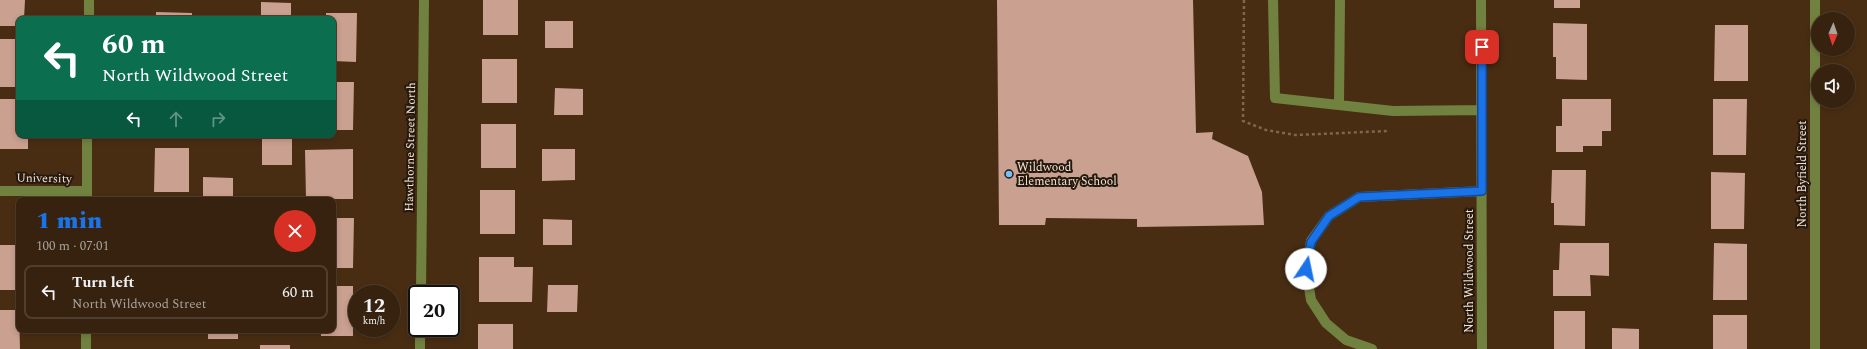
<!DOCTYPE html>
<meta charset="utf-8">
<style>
body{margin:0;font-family:Spectral,serif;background:#412f1c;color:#f1f3f6;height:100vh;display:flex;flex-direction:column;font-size:15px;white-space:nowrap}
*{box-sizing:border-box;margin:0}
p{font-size:13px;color:#aaa49e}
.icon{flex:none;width:22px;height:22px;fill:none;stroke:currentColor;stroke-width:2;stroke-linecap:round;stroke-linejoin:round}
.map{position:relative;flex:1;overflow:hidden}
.drawer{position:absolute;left:16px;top:197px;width:320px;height:136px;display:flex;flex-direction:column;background:#36220e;border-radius:8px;box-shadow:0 2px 6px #0003,0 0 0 1px #503f2e}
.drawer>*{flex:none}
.hud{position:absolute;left:16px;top:16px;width:320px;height:122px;border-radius:8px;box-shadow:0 2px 6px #0003,0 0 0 1px #503f2e;background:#0b6e4f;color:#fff;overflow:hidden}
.needle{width:26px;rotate:182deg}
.buttons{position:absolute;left:1811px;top:12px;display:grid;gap:8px}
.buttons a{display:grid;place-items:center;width:44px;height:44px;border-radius:50%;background:#36220e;box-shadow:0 2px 6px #0003,0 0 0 1px #503f2e;font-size:20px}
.speed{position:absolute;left:348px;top:285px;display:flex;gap:8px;font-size:20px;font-weight:700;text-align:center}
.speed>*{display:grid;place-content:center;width:52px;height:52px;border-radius:50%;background:#36220e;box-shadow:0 2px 6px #0003,0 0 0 1px #503f2e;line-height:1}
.speed small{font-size:10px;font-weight:400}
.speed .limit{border:2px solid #111;border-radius:6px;background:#fff;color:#111}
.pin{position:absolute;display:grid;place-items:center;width:34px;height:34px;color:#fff;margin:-17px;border-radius:8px;box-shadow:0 2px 6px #0006}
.me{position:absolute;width:44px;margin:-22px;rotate:11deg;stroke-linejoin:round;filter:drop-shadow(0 0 3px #0008)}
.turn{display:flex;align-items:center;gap:14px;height:84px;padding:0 20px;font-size:18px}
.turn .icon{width:52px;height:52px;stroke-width:2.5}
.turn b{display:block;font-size:28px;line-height:34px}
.lanes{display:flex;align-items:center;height:38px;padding:0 20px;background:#0003;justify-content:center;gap:20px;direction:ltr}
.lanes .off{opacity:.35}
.round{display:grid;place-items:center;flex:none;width:42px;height:42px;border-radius:21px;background:#412f1c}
.overview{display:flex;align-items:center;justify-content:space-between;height:68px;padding:0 20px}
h1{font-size:24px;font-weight:800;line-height:30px;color:#1a73e8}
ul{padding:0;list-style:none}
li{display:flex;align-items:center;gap:12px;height:54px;margin:0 8px 6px;padding:0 12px;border:2px solid #503f2e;border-radius:8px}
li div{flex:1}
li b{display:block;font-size:15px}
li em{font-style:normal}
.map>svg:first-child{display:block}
.building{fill:#caa090}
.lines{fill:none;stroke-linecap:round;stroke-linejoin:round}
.path{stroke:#7e664f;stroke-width:2.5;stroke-dasharray:3 3;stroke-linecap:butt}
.minor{stroke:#718240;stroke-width:10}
.route-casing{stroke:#114b97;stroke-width:10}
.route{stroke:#1a73e8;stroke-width:7}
.poi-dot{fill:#75c0f6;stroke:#25190e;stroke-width:1.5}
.labels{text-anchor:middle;stroke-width:4;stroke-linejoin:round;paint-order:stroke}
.street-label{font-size:12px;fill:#f4e2d3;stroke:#25190e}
.poi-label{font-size:12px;fill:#f4e2d3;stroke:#25190e;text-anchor:start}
</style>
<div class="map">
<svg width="1867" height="349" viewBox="0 0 1867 349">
<rect width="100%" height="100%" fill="#482d13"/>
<!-- building -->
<path class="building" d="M 0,0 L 25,0 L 24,19 L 19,19 L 19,26 L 0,26 Z
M 483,0 L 518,0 L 518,35 L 483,35 Z
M 997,0 L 1193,0 L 1196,133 L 1213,132 L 1212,139 L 1248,156 L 1262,192 L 1264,225 L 1137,227 L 1137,219 L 1046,218 L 1045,225 L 999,225 Z
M 1554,0 L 1580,0 L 1580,8 L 1554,8 Z
M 261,2 L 291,3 L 291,19 L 261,19 Z
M 156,12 L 192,13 L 192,19 L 156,19 Z
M 326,13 L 357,13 L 356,62 L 333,61 L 333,19 L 326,19 Z
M 545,21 L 573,21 L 573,48 L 545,48 Z
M 1553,23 L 1587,24 L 1587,80 L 1556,79 L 1556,57 L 1553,57 Z
M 1715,25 L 1748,25 L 1748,81 L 1714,81 Z
M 0,39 L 19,39 L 19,87 L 0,87 Z
M 482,59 L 517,59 L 517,103 L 482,103 Z
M 333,82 L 354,82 L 353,130 L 333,130 Z
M 555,88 L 583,89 L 583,115 L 554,115 Z
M 0,99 L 19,99 L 19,135 L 28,135 L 28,149 L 0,149 Z
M 1562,99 L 1611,99 L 1611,131 L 1602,131 L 1602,146 L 1583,146 L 1583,152 L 1556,152 L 1556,126 L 1562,126 Z
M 1713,99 L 1747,99 L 1746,155 L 1713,155 Z
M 481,124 L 516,124 L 516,168 L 481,168 Z
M 214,135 L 244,135 L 244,138 L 214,138 Z
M 262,138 L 292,138 L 292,165 L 262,165 Z
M 155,148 L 189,148 L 189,192 L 154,192 Z
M 353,149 L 353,199 L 306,199 L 305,150 Z
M 542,149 L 575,149 L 575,180 L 542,181 Z
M 1552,170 L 1586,170 L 1585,226 L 1554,225 L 1554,203 L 1551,203 Z
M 1711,172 L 1745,173 L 1744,229 L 1711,229 Z
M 203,177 L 233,178 L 233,200 L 203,200 Z
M 480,190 L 515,190 L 515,234 L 480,234 Z
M 333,218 L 354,218 L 353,268 L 333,268 Z
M 543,219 L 572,220 L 572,245 L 543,245 Z
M 1560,243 L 1609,243 L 1609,276 L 1590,275 L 1591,296 L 1553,296 L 1553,270 L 1559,270 Z
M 1714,243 L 1747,244 L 1747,300 L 1713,300 Z
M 0,245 L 19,245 L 19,290 L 0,290 Z
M 479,257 L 514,257 L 514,267 L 533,267 L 532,302 L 479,302 Z
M 548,285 L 578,285 L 577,312 L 547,312 Z
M 333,286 L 353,286 L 353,336 L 321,336 L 321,330 L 333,330 Z
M 0,310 L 19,310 L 20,349 L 0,349 Z
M 1554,311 L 1585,311 L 1585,349 L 1554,349 Z
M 1713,315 L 1747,315 L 1747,349 L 1713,349 Z
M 478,324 L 513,324 L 513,349 L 478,349 Z
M 1612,328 L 1639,329 L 1639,349 L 1612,349 Z
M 208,330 L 238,330 L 238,339 L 208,339 Z
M 260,345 L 290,345 L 290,349 L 260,349 Z"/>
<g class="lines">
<!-- path -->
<path class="path" d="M 1244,0 L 1243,121 L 1266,130 L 1295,135 L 1389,131"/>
<!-- minor -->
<path class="minor" d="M 1273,0 L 1275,98 L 1393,111 L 1482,110
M 1481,0 L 1482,349
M 89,19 L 89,0
M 1339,105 L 1340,0
M 0,191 L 87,191
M 87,200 L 87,135
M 421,294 L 424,0
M 86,349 L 86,330
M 420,349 L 420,328
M 1372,349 L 1346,340 L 1326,323 L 1311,300 L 1306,269 L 1311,241 L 1329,216 L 1359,197 L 1482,191
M 1815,349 L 1815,0"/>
</g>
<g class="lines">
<defs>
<path id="route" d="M 1306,269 L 1311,242 L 1329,216 L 1359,197 L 1482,191 L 1482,47"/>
</defs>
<!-- route casing -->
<use href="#route" class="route-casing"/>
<!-- route -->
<use href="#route" class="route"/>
</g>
<!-- markers -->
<circle class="poi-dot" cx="1009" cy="174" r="4"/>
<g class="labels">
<!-- street labels -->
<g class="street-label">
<text transform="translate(410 147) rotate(-89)" y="4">Hawthorne Street North</text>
<text transform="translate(1802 174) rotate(-90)" y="4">North Byfield Street</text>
<text transform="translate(44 178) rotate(1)" y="4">University</text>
<text transform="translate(1469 271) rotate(-90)" y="4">North Wildwood Street</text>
</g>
<!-- poi labels -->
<g class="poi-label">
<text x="1017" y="171">Wildwood<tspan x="1017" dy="14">Elementary School</tspan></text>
</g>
</g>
</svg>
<div class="buttons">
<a><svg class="needle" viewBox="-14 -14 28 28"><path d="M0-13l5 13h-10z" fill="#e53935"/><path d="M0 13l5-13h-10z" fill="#aaa49e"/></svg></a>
<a><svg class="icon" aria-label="sound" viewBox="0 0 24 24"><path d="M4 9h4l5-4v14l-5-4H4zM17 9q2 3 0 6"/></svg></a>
</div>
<div class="speed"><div>12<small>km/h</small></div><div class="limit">20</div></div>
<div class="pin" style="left:1482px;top:47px;background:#d93025"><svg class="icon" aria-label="arrive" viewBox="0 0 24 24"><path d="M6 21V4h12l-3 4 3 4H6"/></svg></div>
<svg class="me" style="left:1306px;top:269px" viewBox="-20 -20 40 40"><circle r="19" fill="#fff"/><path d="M0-13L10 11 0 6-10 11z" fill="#1a73e8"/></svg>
<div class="hud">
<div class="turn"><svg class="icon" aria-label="left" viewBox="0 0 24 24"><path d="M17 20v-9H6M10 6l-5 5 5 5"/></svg><div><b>60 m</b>North Wildwood Street</div></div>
<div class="lanes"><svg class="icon" aria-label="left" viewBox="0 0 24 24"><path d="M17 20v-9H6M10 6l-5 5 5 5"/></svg><svg class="icon off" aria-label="ahead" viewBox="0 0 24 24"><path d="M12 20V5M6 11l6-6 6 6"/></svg><svg class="icon off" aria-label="right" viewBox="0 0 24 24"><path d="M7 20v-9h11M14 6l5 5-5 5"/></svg></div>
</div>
<section class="drawer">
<div class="overview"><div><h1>1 min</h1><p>100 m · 07:01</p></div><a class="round" style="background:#d93025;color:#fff"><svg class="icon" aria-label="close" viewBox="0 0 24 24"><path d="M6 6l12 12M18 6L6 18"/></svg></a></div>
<ul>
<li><svg class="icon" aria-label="left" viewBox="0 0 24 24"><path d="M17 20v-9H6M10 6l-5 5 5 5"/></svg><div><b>Turn left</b><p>North Wildwood Street</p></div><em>60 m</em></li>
</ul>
</section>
</div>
